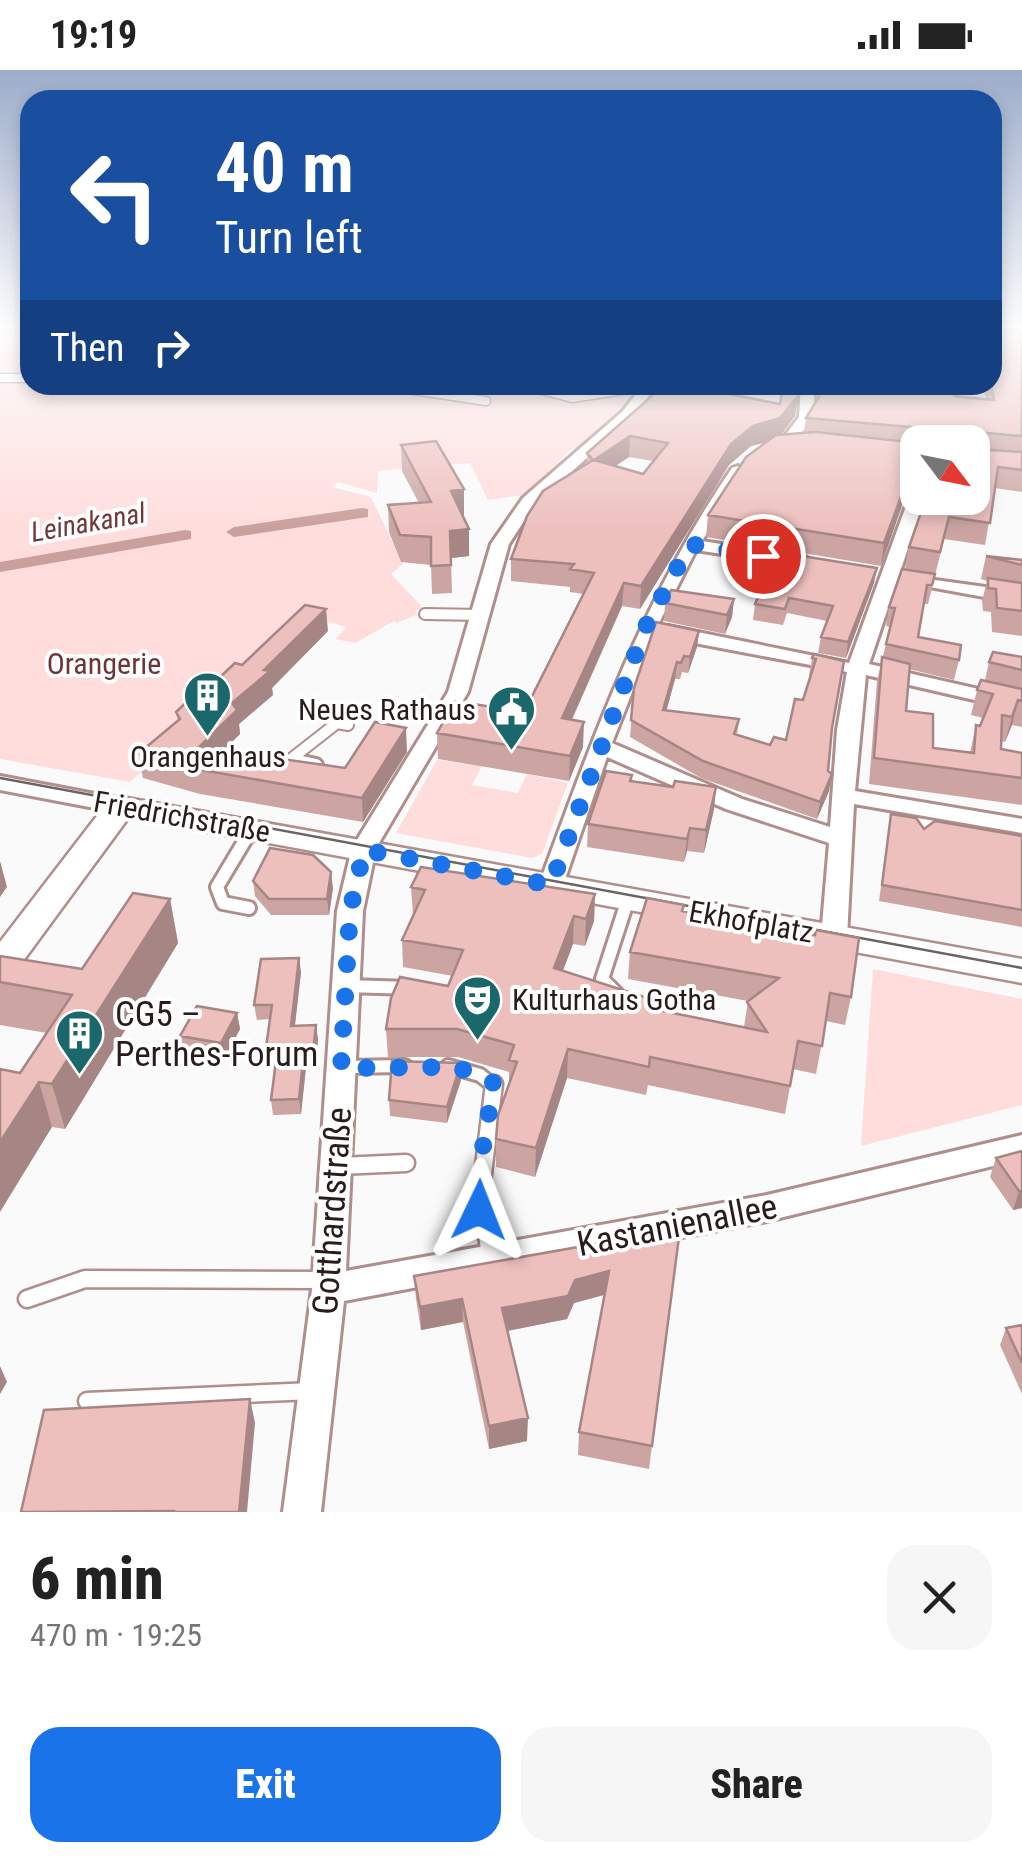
<!DOCTYPE html>
<meta charset="utf-8">
<style>
body{margin:0;font-family:"Roboto Condensed",sans-serif;background:#f6f6f6;color:#222;height:100vh;display:flex;flex-direction:column;font-size:38px;white-space:nowrap}
*{box-sizing:border-box;margin:0}
p{font-size:32px;color:#767676}
.icon{flex:none;width:55px;height:55px;fill:none;stroke:currentColor;stroke-width:2;stroke-linecap:round;stroke-linejoin:round}
.map{position:relative;height:1442px;overflow:hidden}
.panel{display:flex;flex-direction:column;background:#fff;flex:1}
.panel>*{flex:none}
.hud{position:absolute;left:20px;top:20px;width:982px;height:305px;border-radius:30px;box-shadow:0 5px 15px #0003;background:#1a4fa0;color:#fff;overflow:hidden}
.needle{width:65px;rotate:122deg}
.buttons{position:absolute;left:900px;top:355px;display:grid;gap:20px}
.buttons a{display:grid;place-items:center;width:90px;height:90px;border-radius:20px;background:#fff;box-shadow:0 5px 15px #0003;font-size:50px}
.pin{position:absolute;display:grid;place-items:center;width:85px;height:85px;color:#fff;margin:-42px;border:5px solid #fff;border-radius:50%;box-shadow:0 2px 10px #0007}
.me{position:absolute;width:110px;margin:-55px;rotate:2deg;stroke-linejoin:round;filter:drop-shadow(0 0 8px #0008)}
.turn{display:flex;align-items:center;gap:35px;height:210px;padding:0 30px;font-size:45px}
.turn .icon{width:130px;height:130px;stroke-width:2.5}
.turn b{display:block;font-size:70px;line-height:85px}
.then{display:flex;align-items:center;height:95px;padding:0 30px;background:#0003;gap:20px;font-size:38px}
.round{display:grid;place-items:center;flex:none;width:105px;height:105px;border-radius:30px;background:#f6f6f6}
.head{display:flex;align-items:center;justify-content:space-between;height:170px;padding:0 30px}
h1{font-size:60px;font-weight:800;line-height:75px}
.action{display:flex;gap:20px;margin-top:auto;padding:20px 30px}
.action a{flex:1;height:115px;border-radius:30px;background:#1a73e8;color:#fff;font-size:40px;font-weight:800;line-height:115px;text-align:center}
.action a+a{background:#f6f6f6;color:#222}
.status{display:flex;justify-content:space-between;align-items:center;height:70px;padding:0 50px;background:#fff;direction:ltr}
.status svg{height:28px;fill:currentColor}
.map>svg:first-child{display:block}
.green{fill:#fedddc}
.lines{fill:none;stroke-linecap:round;stroke-linejoin:round}
.canal{fill:#caa09e;fill-rule:evenodd}
.lane-far3-casing{stroke:#b08e8c;stroke-width:11}
.lane-far2-casing{stroke:#b08e8c;stroke-width:14}
.lane-far1-casing{stroke:#b08e8c;stroke-width:18}
.lane-casing{stroke:#b08e8c;stroke-width:21}
.street-casing{stroke:#b08e8c;stroke-width:6}
.secondary-casing{stroke:#b08e8c;stroke-width:5}
.lane-far3{stroke:#fff;stroke-width:8}
.lane-far2{stroke:#fff;stroke-width:10}
.lane-far1{stroke:#fff;stroke-width:12}
.lane{stroke:#fff;stroke-width:16}
.street{fill:#fff;fill-rule:evenodd}
.secondary{fill:#fff;fill-rule:evenodd}
.tram{stroke:#6c6363;stroke-width:2.5}
.wall{fill:#cca5a3;fill-rule:evenodd}
.shaded-wall{fill:#a68685}
.building{fill:#edc0be;stroke:#a68685;stroke-width:2.5;fill-rule:evenodd}
.route{stroke:#1a73e8;stroke-width:18;stroke-dasharray:0 32.4}
.labels{text-anchor:middle;stroke-width:8;stroke-linejoin:round;paint-order:stroke}
.far-water-label{font-size:28px;font-style:italic;fill:#713838;stroke:#fff}
.park-label{font-size:30px;fill:#6e3535;stroke:#fff}
.poi-label{font-size:30px;fill:#291c1b;stroke:#fff;text-anchor:end}
.street-label{font-size:30px;fill:#291c1b;stroke:#fff}
.near-poi-label{font-size:35px;fill:#291c1b;stroke:#fff;text-anchor:start}
.near-street-label{font-size:35px;fill:#291c1b;stroke:#fff}
</style>
<div class="status"><b>19:19</b><svg viewBox="0 0 49 12"><path d="M0 12V9h3v3zM5 12V6h3v6zM10 12V3h3v9zM15 12V0h3v12zM26 1h20v11H26zM47 4h2v5h-2z"/></svg></div>
<div class="map">
<svg width="1022" height="1442" viewBox="0 0 1022 1442">
<rect width="100%" height="100%" fill="#fafafa"/>
<!-- green -->
<path class="green" d="M 0,257 L 30,257 L 30,315 L 643,315 L 628,335 L 580,378 L 571,379 L 524,425 L 488,430 L 470,393 L 378,401 L 377,423 L 338,412 L 332,417 L 371,427 L 403,494 L 391,504 L 422,537 L 415,541 L 418,544 L 397,553 L 394,551 L 355,573 L 335,569 L 347,557 L 312,547 L 130,712 L 0,689 Z
M 437,690 L 482,696 L 472,715 L 518,723 L 527,704 L 568,713 L 542,784 L 532,788 L 396,763 Z
M 873,899 L 1022,929 L 1022,1035 L 861,1076 Z"/>
<g class="lines">
<!-- canal -->
<path class="canal" d="M 362,438 L 368,439 L 368,447 L 234,467 L 226,462 L 234,457 Z
M 185,460 L 191,461 L 191,469 L 0,502 L 0,492 Z"/>
<defs>
<path id="lane-far3" d="M 0,308 L 30,308
M 381,315 L 486,331
M 523,315 L 572,328 L 649,316"/>
<path id="lane-far2" d="M 425,544 L 481,545
M 270,689 L 304,692
M 291,689 L 337,653 L 348,655"/>
<path id="lane-far1" d="M 293,690 L 316,695
M 249,838 L 223,833 L 217,817 L 251,760
M 346,916 L 411,918
M 617,924 L 602,909 L 628,829
M 448,996 L 480,1005 L 494,1016
M 344,997 L 405,996"/>
<path id="lane" d="M 340,1096 L 406,1093
M 490,1187 L 481,1120 L 494,1014
M 27,1229 L 85,1209 L 325,1210
M 87,1331 L 313,1321"/>
<path id="street" d="M 643,315 L 657,315 L 632,348 L 535,434 L 509,474 L 468,622 L 376,778 L 363,841 L 346,1201 L 767,1125 L 1022,1065 L 1022,1089 L 767,1151 L 344,1231 L 321,1442 L 283,1442 L 312,1219 L 337,841 L 352,778 L 448,622 L 491,474 L 523,428 L 622,342 Z
M 801,315 L 815,315 L 813,347 L 790,379 L 780,379 L 777,376 L 799,347 Z
M 738,396 L 746,401 L 702,471 L 805,487 L 814,492 L 805,497 L 696,480 L 661,549 L 612,673 L 742,729 L 830,757 L 837,660 L 847,602 L 668,568 L 658,562 L 661,558 L 668,556 L 849,593 L 910,425 L 918,420 L 918,428 L 925,428 L 899,505 L 1022,522 L 1022,534 L 897,511 L 869,594 L 1022,629 L 1022,641 L 866,605 L 855,721 L 1022,749 L 1022,763 L 854,734 L 847,867 L 843,873 L 825,873 L 821,867 L 829,773 L 726,739 L 607,687 L 563,815 L 551,823 L 539,815 C 593,667 643,528 732,398 Z
M 0,706 L 121,729 L 132,736 L 121,743 L 0,720 Z"/>
<path id="secondary" d="M 121,727 L 1022,889 L 1022,913 L 129,747 L 12,906 L 0,909 L 0,872 L 110,729 Z"/>
</defs>
<!-- lane-far3 casing -->
<use href="#lane-far3" class="lane-far3-casing"/>
<!-- lane-far2 casing -->
<use href="#lane-far2" class="lane-far2-casing"/>
<!-- lane-far1 casing -->
<use href="#lane-far1" class="lane-far1-casing"/>
<!-- lane casing -->
<use href="#lane" class="lane-casing"/>
<!-- street casing -->
<use href="#street" class="street-casing"/>
<!-- secondary casing -->
<use href="#secondary" class="secondary-casing"/>
<!-- lane-far3 -->
<use href="#lane-far3" class="lane-far3"/>
<!-- lane-far2 -->
<use href="#lane-far2" class="lane-far2"/>
<!-- lane-far1 -->
<use href="#lane-far1" class="lane-far1"/>
<!-- lane -->
<use href="#lane" class="lane"/>
<!-- street -->
<use href="#street" class="street"/>
<!-- secondary -->
<use href="#secondary" class="secondary"/>
<!-- tram -->
<path class="tram" d="M 0,708 L 1022,898"/>
</g>
<!-- wall -->
<path class="wall" d="M 992,257 L 1022,257 L 1022,422 L 995,418 L 985,475 L 944,469 L 928,534 L 924,534 L 918,567 L 959,590 L 954,610 L 909,599 L 906,641 L 933,678 L 970,683 L 976,655 L 980,656 L 983,648 L 971,645 L 977,620 L 985,610 L 989,592 L 1022,587 L 1022,657 L 1012,655 L 1005,672 L 1001,671 L 1001,679 L 1022,683 L 1022,735 L 869,714 L 877,611 L 890,557 L 886,556 L 889,537 L 905,499 L 909,477 L 972,372 L 918,372 L 918,417 L 906,424 L 881,496 L 706,467 L 708,445 L 768,372 L 751,376 L 729,395 L 640,539 L 622,536 L 572,650 L 583,677 L 569,711 L 438,689 L 437,663 L 524,642 L 583,524 L 570,522 L 570,517 L 511,511 L 511,489 L 587,394 L 587,383 L 661,318 L 780,334 L 782,319 L 773,318 L 773,315 L 799,315 L 795,346 L 781,365 L 804,363 L 806,348 L 818,330 L 819,315 L 954,315 L 954,326 L 986,329 L 983,315 L 992,315 ZM 629,387 L 653,391 L 643,404 L 615,396 Z
M 401,375 L 464,445 L 463,446 L 469,486 L 451,488 L 452,523 L 432,524 L 431,495 L 401,492 L 389,462 L 388,435 L 419,433 L 402,401 Z
M 986,486 L 1022,490 L 1022,566 L 992,562 L 991,542 L 983,541 L 982,531 L 987,511 L 981,509 Z
M 874,513 L 846,588 L 818,583 L 821,567 L 827,551 L 787,543 L 783,555 L 753,550 L 755,534 Z
M 734,529 L 732,547 L 725,564 L 664,551 L 665,533 Z
M 328,561 L 272,618 L 273,625 L 239,654 L 240,664 L 223,680 L 345,698 L 407,682 L 363,752 L 200,724 L 143,708 L 138,684 L 178,651 L 176,642 L 199,627 Z
M 699,561 L 697,577 L 688,603 L 682,602 L 680,609 L 675,609 L 666,641 L 739,649 L 737,665 L 770,675 L 786,670 L 803,630 L 811,605 L 809,605 L 812,588 L 844,591 L 832,661 L 828,701 L 829,721 L 817,749 L 701,708 L 630,667 L 634,618 Z
M 632,705 L 632,711 L 673,717 L 716,717 L 714,739 L 704,783 L 687,781 L 684,792 L 587,777 L 588,754 Z
M 891,744 L 924,759 L 1022,766 L 1022,857 L 879,831 Z
M 253,811 L 333,818 L 329,845 L 271,845 L 255,826 Z
M 411,817 L 595,824 L 594,851 L 585,876 L 573,874 L 563,901 L 663,941 L 744,957 L 748,931 L 628,909 L 630,882 L 683,841 L 851,927 L 845,955 L 826,951 L 816,1004 L 793,999 L 785,1044 L 648,1015 L 646,1025 L 567,1008 L 535,1107 L 496,1097 L 496,1069 L 509,1014 L 509,1002 L 458,987 L 388,987 L 386,959 L 448,916 L 453,906 L 403,897 L 402,870 L 413,845 Z
M 170,829 L 178,873 L 65,1059 L 52,1057 L 20,1003 L 47,963 L 0,955 L 0,886 L 82,899 Z
M 301,902 L 295,956 L 316,955 L 318,970 L 315,996 L 306,997 L 301,1044 L 273,1045 L 271,1030 L 275,998 L 268,998 L 265,984 L 270,949 L 257,950 L 254,935 Z
M 237,943 L 240,959 L 224,989 L 184,982 L 180,966 Z
M 461,993 L 461,1010 L 447,1053 L 390,1046 L 389,1030 Z
M 1022,1081 L 1022,1138 L 1013,1140 L 990,1107 L 996,1088 Z
M 680,1159 L 649,1399 L 578,1385 L 579,1362 L 604,1225 L 574,1233 L 567,1249 L 507,1261 L 527,1371 L 489,1379 L 463,1252 L 421,1260 L 416,1229 L 414,1206 Z
M 1022,1255 L 1022,1324 L 1000,1275 L 1006,1258 Z"/>
<!-- shaded-wall -->
<path class="shaded-wall" d="M 798,326 L 795,346 L 778,369 L 751,376 L 729,395 L 640,539 L 641,516 L 731,374 L 753,356 Z
M 630,366 L 629,387 L 593,411 L 594,390 Z
M 918,398 L 918,417 L 906,424 L 881,496 L 884,473 L 910,402 Z
M 464,419 L 464,445 L 452,447 L 451,421 Z
M 469,459 L 469,486 L 451,488 L 450,461 Z
M 877,498 L 874,513 L 846,588 L 848,572 Z
M 624,513 L 622,536 L 561,673 L 562,648 Z
M 734,529 L 732,547 L 725,564 L 727,545 Z
M 326,539 L 328,561 L 272,618 L 273,625 L 239,654 L 240,664 L 203,701 L 199,677 L 232,633 Z
M 699,561 L 697,577 L 688,603 L 690,587 Z
M 677,592 L 675,609 L 662,657 L 663,640 Z
M 1018,630 L 1012,655 L 1005,672 L 1012,647 Z
M 584,652 L 583,677 L 569,711 L 570,686 Z
M 406,658 L 407,682 L 363,752 L 362,728 Z
M 832,704 L 829,721 L 817,749 L 820,732 Z
M 716,717 L 714,739 L 704,783 L 706,760 Z
M 690,758 L 687,781 L 684,792 L 687,769 Z
M 0,791 L 7,817 L 0,827 Z
M 331,802 L 333,818 L 329,845 L 327,829 Z
M 595,824 L 594,851 L 585,876 L 586,849 Z
M 170,829 L 178,873 L 65,1059 L 52,1014 Z
M 574,846 L 573,874 L 553,926 L 554,898 Z
M 299,888 L 301,902 L 293,971 L 291,956 Z
M 237,943 L 240,959 L 224,989 L 221,973 Z
M 316,955 L 318,970 L 315,996 L 313,982 Z
M 568,979 L 567,1008 L 535,1107 L 536,1078 Z
M 304,982 L 306,997 L 301,1044 L 299,1029 Z
M 461,993 L 461,1010 L 447,1053 L 447,1037 Z
M 39,1012 L 52,1057 L 0,1142 L 0,1072 Z
M 1019,1121 L 1022,1121 L 1022,1138 L 1013,1140 Z
M 609,1201 L 607,1224 L 574,1233 L 567,1249 L 502,1262 L 502,1238 L 575,1210 Z
M 462,1229 L 463,1252 L 421,1260 L 420,1237 Z
M 0,1296 L 7,1312 L 0,1324 Z
M 250,1329 L 255,1353 L 247,1442 L 239,1442 Z
M 528,1348 L 527,1371 L 489,1379 L 489,1356 Z"/>
<!-- building -->
<path class="building" d="M 992,257 L 1022,263 L 1022,366 L 977,362 L 973,365 L 976,379 L 1022,382 L 1022,400 L 998,397 L 990,453 L 949,447 L 940,482 L 909,477 L 926,428 L 972,428 L 972,372 L 924,372 L 922,358 L 806,348 L 819,327 L 820,315 L 954,315 L 954,326 L 994,330 L 991,315 L 992,315 Z
M 668,315 L 682,315 L 780,334 L 783,315 L 799,315 L 798,326 L 780,348 L 753,356 L 731,374 L 641,516 L 624,513 L 562,648 L 584,652 L 570,686 L 437,663 L 455,631 L 524,642 L 594,503 L 570,499 L 574,494 L 511,489 L 527,446 L 543,421 L 593,390 L 587,383 L 661,318 ZM 630,366 L 668,373 L 643,404 L 594,390 Z
M 816,362 L 918,373 L 918,398 L 910,402 L 884,473 L 708,445 L 746,387 L 776,365 Z
M 436,371 L 464,419 L 451,421 L 469,459 L 450,461 L 451,495 L 431,496 L 431,467 L 400,465 L 388,435 L 431,432 L 401,375 Z
M 777,482 L 877,498 L 848,572 L 821,567 L 833,536 L 789,528 L 785,539 L 755,534 Z
M 986,486 L 1022,490 L 1022,495 Z
M 902,499 L 935,504 L 932,515 L 927,515 L 918,567 L 961,575 L 959,590 L 886,574 L 895,538 L 889,537 Z
M 988,508 L 1022,513 L 1022,541 L 997,538 L 996,519 L 988,518 Z
M 671,520 L 734,529 L 727,545 L 665,533 Z
M 305,535 L 326,539 L 264,600 L 270,601 L 232,633 L 237,640 L 199,677 L 345,698 L 375,652 L 406,658 L 362,728 L 196,699 L 138,684 L 180,649 L 176,642 L 190,629 L 199,627 L 235,593 L 242,595 Z
M 656,552 L 699,561 L 690,587 L 684,586 L 681,593 L 677,592 L 663,640 L 739,649 L 734,664 L 770,675 L 774,667 L 786,670 L 795,629 L 803,630 L 816,589 L 812,588 L 814,584 L 844,591 L 832,658 L 828,701 L 832,704 L 820,732 L 703,691 L 631,650 L 634,618 Z
M 993,582 L 1022,587 L 1022,600 L 989,592 Z
M 882,587 L 910,594 L 906,641 L 933,644 L 933,678 L 974,683 L 976,655 L 980,656 L 993,624 L 977,620 L 981,610 L 1022,619 L 1022,631 L 1018,630 L 1012,647 L 1002,645 L 1001,679 L 1022,683 L 1022,708 L 874,688 Z
M 606,701 L 632,705 L 630,711 L 673,717 L 675,711 L 716,717 L 706,760 L 690,758 L 687,769 L 588,754 Z
M 891,744 L 916,748 L 924,759 L 935,751 L 1022,766 L 1022,840 L 882,815 Z
M 270,778 L 313,785 L 331,802 L 327,829 L 269,829 L 253,811 Z
M 421,797 L 595,824 L 586,849 L 574,846 L 554,898 L 651,929 L 663,941 L 767,962 L 747,932 L 779,908 L 630,882 L 647,828 L 684,835 L 682,841 L 815,865 L 816,860 L 859,868 L 851,927 L 830,923 L 822,976 L 798,971 L 790,1016 L 650,987 L 649,997 L 568,979 L 536,1078 L 496,1069 L 498,1045 L 517,992 L 509,990 L 514,975 L 457,959 L 386,959 L 391,928 L 400,907 L 448,916 L 463,880 L 402,870 L 425,820 L 411,817 Z
M 133,823 L 170,829 L 52,1014 L 39,1012 L 0,1072 L 0,999 L 20,1003 L 72,925 L 0,912 L 0,886 L 82,899 Z
M 299,888 L 291,956 L 316,955 L 313,982 L 304,982 L 299,1029 L 271,1030 L 277,983 L 265,984 L 272,935 L 254,935 L 261,889 Z
M 197,936 L 237,943 L 221,973 L 180,966 Z
M 392,991 L 461,993 L 447,1037 L 389,1030 Z
M 1022,1081 L 1022,1121 L 1019,1121 L 996,1088 Z
M 680,1159 L 652,1376 L 579,1362 L 609,1201 L 575,1210 L 568,1226 L 502,1238 L 528,1348 L 489,1356 L 462,1229 L 420,1237 L 414,1206 Z
M 1022,1255 L 1022,1293 L 1006,1258 Z
M 250,1329 L 239,1442 L 174,1442 L 174,1441 L 21,1442 L 44,1340 Z"/>
<!-- sky -->
<linearGradient id="sky" x2="0" y2="1"><stop stop-color="#9cacca"/><stop offset="0.56" stop-color="#fdfdfd"/><stop offset="1" stop-color="#fdfdfd" stop-opacity="0"/></linearGradient>
<rect width="1022" height="459" fill="url(#sky)"/>
<g class="lines">
<!-- route -->
<path class="route" d="M 479,1140 L 478,1106 L 494,1013 L 457,997 L 341,998 L 350,841 L 364,780 L 551,815 L 645,558 L 690,474 L 763,486"/>
</g>
<!-- icons -->
<defs>
<symbol id="building-pin" viewBox="-11 -11 22 30"><path d="M0 17L-7.5 6A9.5 9.5 0 1 1 7.5 6Z" fill="#1a676c" stroke="#fff"/><path d="M-4-6H4V6H1V3H-1V6H-4ZM-2.5-4.3h1.7v1.8h-1.7ZM.8-4.3h1.7v1.8H.8ZM-2.5-1h1.7V.8h-1.7ZM.8-1h1.7V.8H.8Z" fill="#fff"/></symbol>
<symbol id="civic-pin" viewBox="-11 -11 22 30"><path d="M0 17L-7.5 6A9.5 9.5 0 1 1 7.5 6Z" fill="#1a676c" stroke="#fff"/><path d="M-.6-6.5H3V-4.5H.6V-3L4-1V1h2V6H-6V1h2V-1L-.6-3ZM-1.2 2.5V6h2.4V2.5Z" fill="#fff"/></symbol>
<symbol id="theatre-pin" viewBox="-11 -11 22 30"><path d="M0 17L-7.5 6A9.5 9.5 0 1 1 7.5 6Z" fill="#1a676c" stroke="#fff"/><path d="M-5-5.5Q0-4 5-5.5V0Q5 5 0 6Q-5 5-5 0ZM-3.3-2.5H-1v1.5H-3.3ZM1-2.5H3.3v1.5H1ZM-2.8 1Q0 5.5 2.8 1Z" fill="#fff"/></symbol>
</defs>
<g fill-rule="evenodd">
<use href="#building-pin" x="180" y="598" width="55" height="75"/>
<use href="#civic-pin" x="484" y="612" width="55" height="75"/>
<use href="#theatre-pin" x="450" y="902" width="55" height="75"/>
<use href="#building-pin" x="52" y="936" width="55" height="75"/>
</g>
<g class="labels">
<!-- far-water labels -->
<g class="far-water-label">
<text transform="translate(88 452) rotate(-10)" y="10">Leinakanal</text>
</g>
<!-- park labels -->
<g class="park-label">
<text x="104" y="604">Orangerie</text>
</g>
<!-- poi labels -->
<g class="poi-label">
<text x="476" y="650">Neues Rathaus</text>
<text x="208" y="697" text-anchor="middle">Orangenhaus</text>
<text x="512" y="940" text-anchor="start">Kulturhaus Gotha</text>
</g>
<!-- street labels -->
<g class="street-label">
<text transform="translate(182 747) rotate(10)" y="10">Friedrichstraße</text>
<text transform="translate(751 852) rotate(10)" y="10">Ekhofplatz</text>
</g>
<!-- near-poi labels -->
<g class="near-poi-label">
<text x="115" y="956">CG5 –<tspan x="115" dy="40">Perthes-Forum</tspan></text>
</g>
<!-- near-street labels -->
<g class="near-street-label">
<text transform="translate(332 1141) rotate(-86)" y="12">Gotthardstraße</text>
<text transform="translate(677 1155) rotate(-11)" y="12">Kastanienallee</text>
</g>
</g>
</svg>
<div class="buttons">
<a><svg class="needle" viewBox="-14 -14 28 28"><path d="M0-13l5 13h-10z" fill="#e53935"/><path d="M0 13l5-13h-10z" fill="#767676"/></svg></a>
</div>
<div class="pin" style="left:763px;top:486px;background:#d93025"><svg class="icon" aria-label="arrive" viewBox="0 0 24 24"><path d="M6 21V4h12l-3 4 3 4H6"/></svg></div>
<svg class="me" style="left:479px;top:1140px" viewBox="-20 -20 40 40"><path d="M0-17L14 15 0 8-14 15z" fill="#1a73e8" stroke="#fff" stroke-width="4"/></svg>
<div class="hud">
<div class="turn"><svg class="icon" aria-label="left" viewBox="0 0 24 24"><path d="M17 20v-9H6M10 6l-5 5 5 5"/></svg><div><b>40 m</b>Turn left</div></div>
<div class="then">Then<svg class="icon" aria-label="right" viewBox="0 0 24 24"><path d="M7 20v-9h11M14 6l5 5-5 5"/></svg></div>
</div>
</div>
<section class="panel">
<div class="head"><div><h1>6 min</h1><p>470 m · 19:25</p></div><a class="round"><svg class="icon" aria-label="close" viewBox="0 0 24 24"><path d="M6 6l12 12M18 6L6 18"/></svg></a></div>
<div class="action"><a>Exit</a><a>Share</a></div>
</section>
